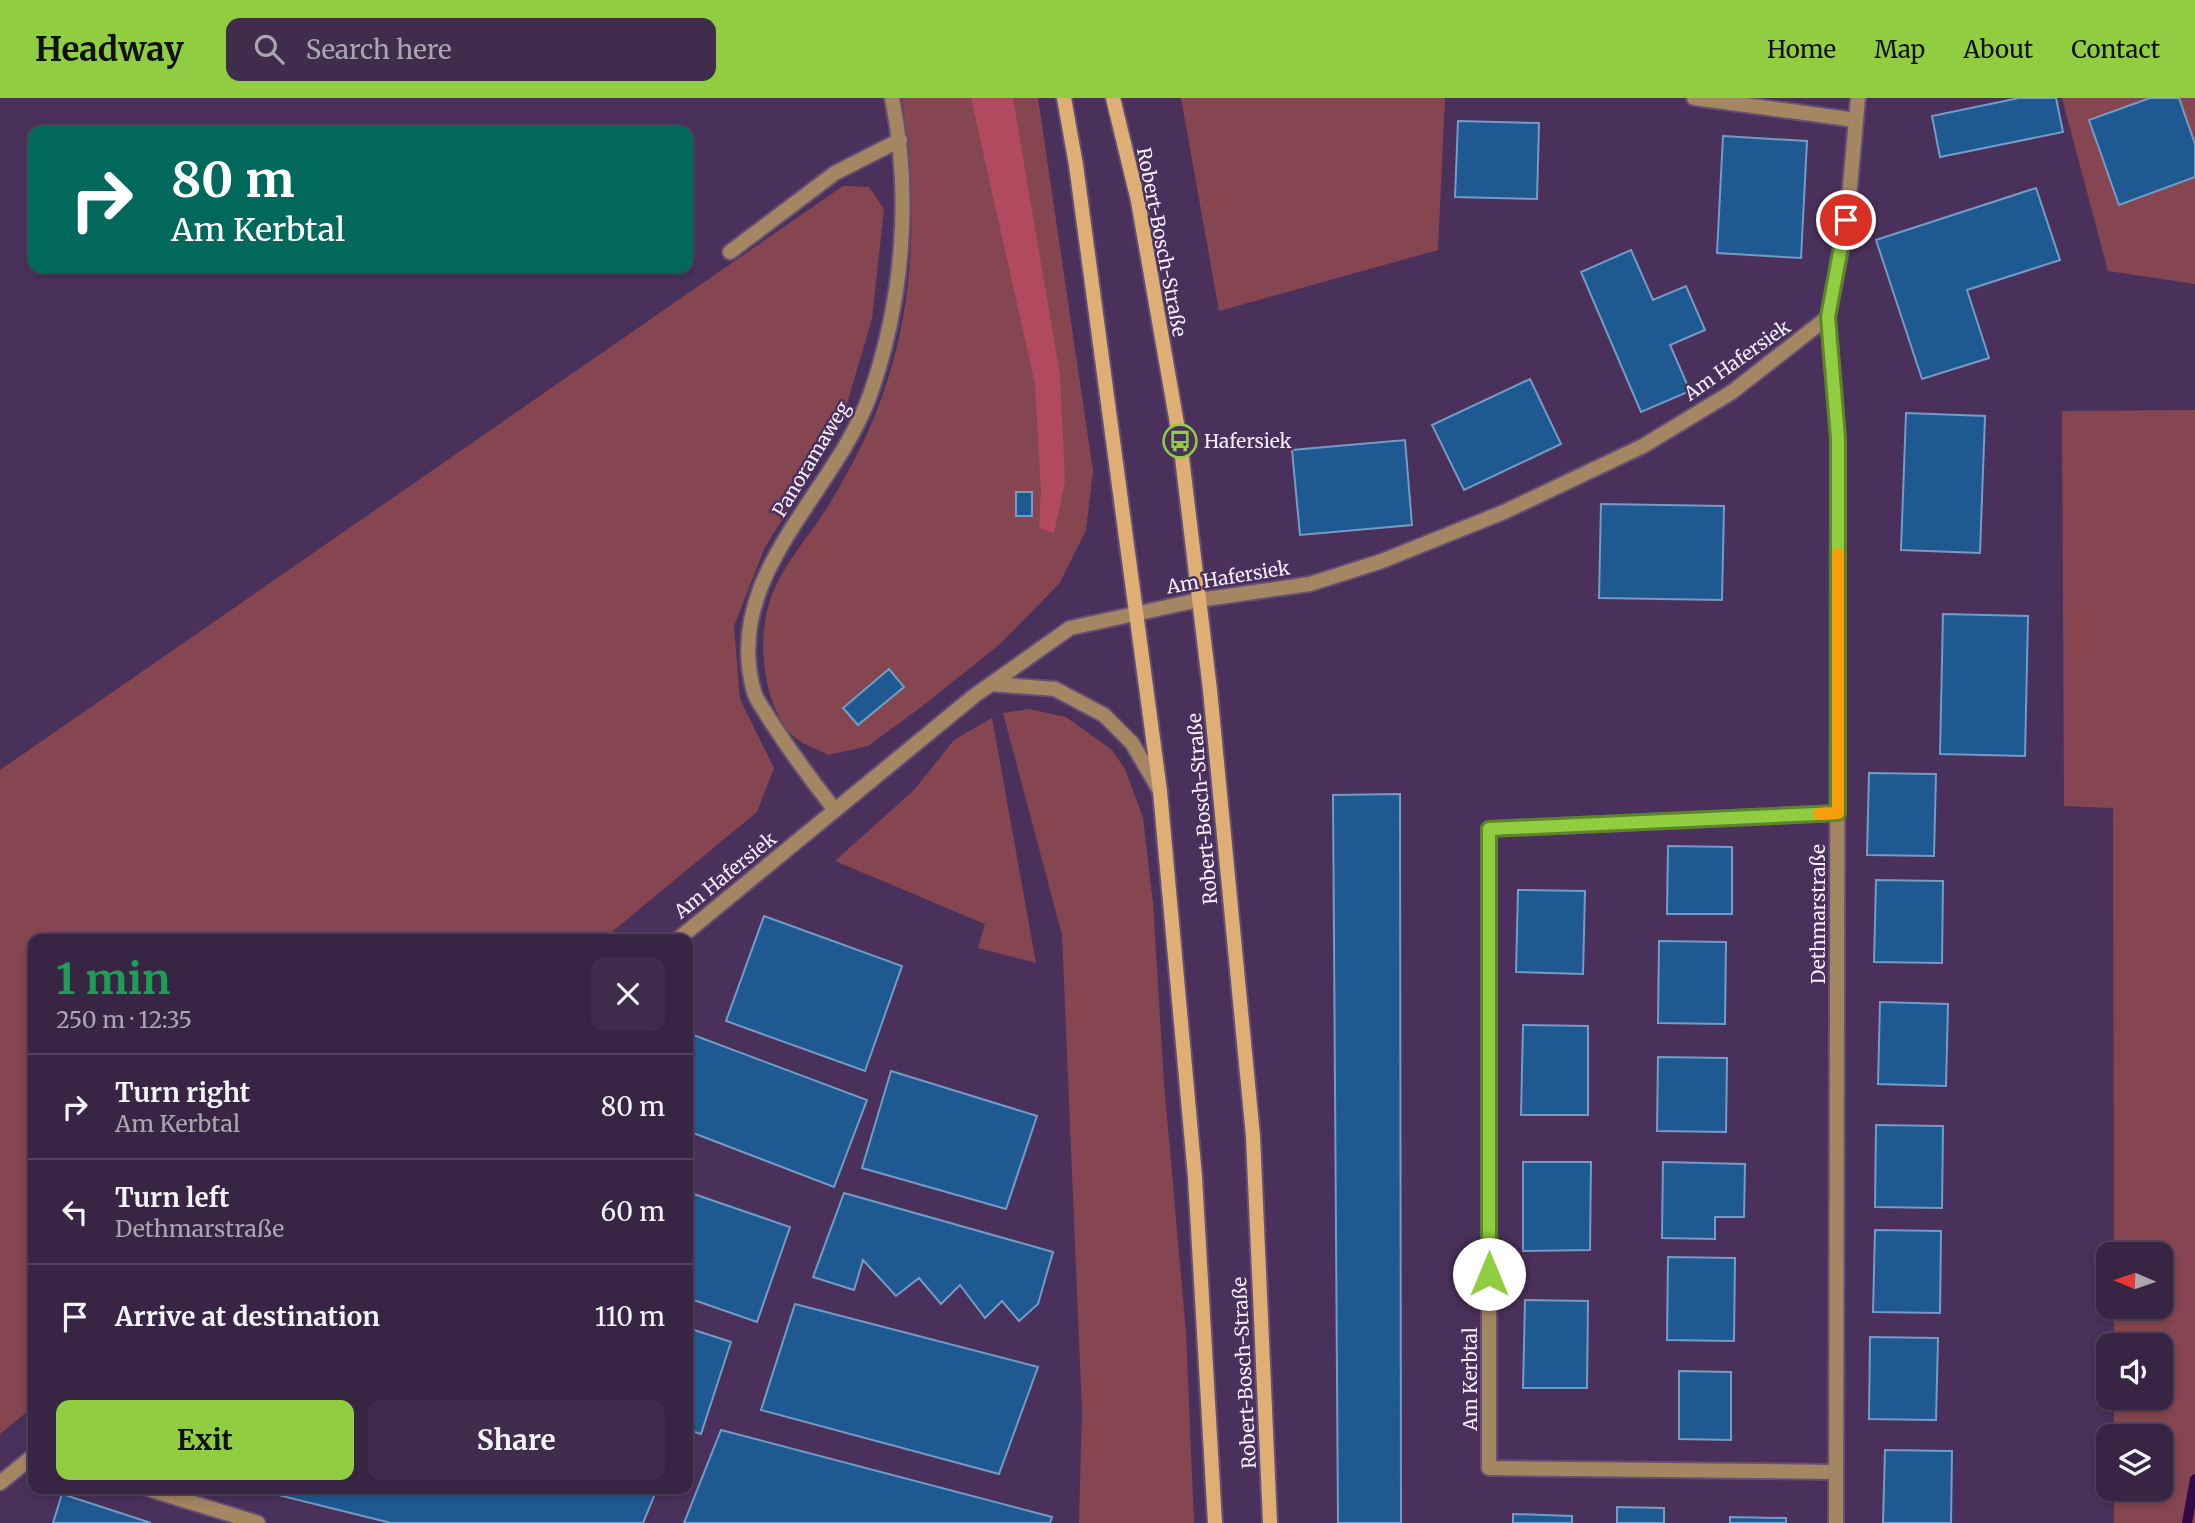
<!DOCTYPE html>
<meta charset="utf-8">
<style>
body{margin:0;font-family:Merriweather,serif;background:#3f2d4b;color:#f1f3f6;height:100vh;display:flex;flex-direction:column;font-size:26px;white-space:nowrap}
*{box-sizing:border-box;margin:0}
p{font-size:23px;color:#aba5b2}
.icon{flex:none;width:38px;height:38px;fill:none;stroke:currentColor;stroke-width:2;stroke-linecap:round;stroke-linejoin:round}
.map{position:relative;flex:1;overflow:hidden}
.panel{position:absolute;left:28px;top:836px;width:665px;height:560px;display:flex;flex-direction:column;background:#382544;border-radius:14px;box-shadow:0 4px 10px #0003,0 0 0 2px #52425d}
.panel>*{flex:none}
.guide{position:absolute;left:28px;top:28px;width:665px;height:147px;border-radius:14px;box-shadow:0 4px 10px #0003,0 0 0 2px #52425d;background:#00695c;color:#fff;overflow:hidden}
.needle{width:46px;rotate:272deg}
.buttons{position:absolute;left:2096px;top:1144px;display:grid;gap:14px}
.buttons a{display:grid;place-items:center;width:77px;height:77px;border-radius:14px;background:#382544;box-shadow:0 4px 10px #0003,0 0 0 2px #52425d;font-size:35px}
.pin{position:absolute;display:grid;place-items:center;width:60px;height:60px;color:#fff;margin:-30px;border:4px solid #fff;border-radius:50%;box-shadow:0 2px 7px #0007}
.me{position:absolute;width:77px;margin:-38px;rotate:0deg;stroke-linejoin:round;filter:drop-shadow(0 0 5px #0008)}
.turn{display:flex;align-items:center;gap:24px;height:147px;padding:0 28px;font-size:32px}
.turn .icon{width:91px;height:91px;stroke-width:2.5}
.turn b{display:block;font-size:49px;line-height:60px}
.round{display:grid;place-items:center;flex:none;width:74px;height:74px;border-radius:14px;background:#3f2d4b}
.headline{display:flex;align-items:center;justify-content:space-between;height:119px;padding:0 28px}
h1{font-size:42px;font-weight:700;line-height:52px;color:#1e9e55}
.action{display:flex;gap:14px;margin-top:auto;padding:14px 28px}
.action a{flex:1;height:80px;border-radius:14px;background:#90cd40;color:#111;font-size:28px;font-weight:700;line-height:80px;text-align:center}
.action a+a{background:#3f2d4b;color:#f1f3f6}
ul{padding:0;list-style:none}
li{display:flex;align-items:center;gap:21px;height:105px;padding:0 28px;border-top:2px solid #52425d}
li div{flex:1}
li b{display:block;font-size:26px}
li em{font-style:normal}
header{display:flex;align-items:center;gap:42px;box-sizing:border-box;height:98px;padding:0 35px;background:#90cd40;color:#111}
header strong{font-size:33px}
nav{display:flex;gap:38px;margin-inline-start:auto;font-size:24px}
.search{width:490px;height:63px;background:#3f2d4b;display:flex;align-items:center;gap:18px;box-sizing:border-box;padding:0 24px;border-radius:14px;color:#aba5b2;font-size:26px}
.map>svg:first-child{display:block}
.green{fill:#864651}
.forest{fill:#b24a5f}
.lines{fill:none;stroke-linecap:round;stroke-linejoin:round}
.stream{stroke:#320a48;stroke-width:10}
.building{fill:#1e5a91;stroke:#749bc5;stroke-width:2}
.lane-casing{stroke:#654f75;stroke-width:18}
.street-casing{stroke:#654f75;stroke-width:18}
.secondary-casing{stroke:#654f75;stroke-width:18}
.lane{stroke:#a48663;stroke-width:14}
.street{stroke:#a48663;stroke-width:14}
.secondary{stroke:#deae75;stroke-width:14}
.route-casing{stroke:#5e852a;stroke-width:18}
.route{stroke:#90cd40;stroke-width:12}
.slow{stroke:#f59e0b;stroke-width:12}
.labels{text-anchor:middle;stroke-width:5;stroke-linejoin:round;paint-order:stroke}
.street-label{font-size:19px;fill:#f5edfc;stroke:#4a315b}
.poi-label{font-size:19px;fill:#f5edfc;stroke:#4a315b;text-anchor:start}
</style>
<header>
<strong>Headway</strong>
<div class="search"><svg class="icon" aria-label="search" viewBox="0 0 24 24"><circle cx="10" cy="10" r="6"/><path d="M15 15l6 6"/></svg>Search here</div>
<nav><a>Home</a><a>Map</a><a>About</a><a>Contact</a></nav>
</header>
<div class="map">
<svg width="2195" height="1425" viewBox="0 0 2195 1425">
<rect width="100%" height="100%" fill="#4a315b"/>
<!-- green -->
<path class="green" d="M 902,0 L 1038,0 L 1093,373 L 1086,432 L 1059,486 L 999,547 L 925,606 L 868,648 L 828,657 C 817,651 799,645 791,636 C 761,602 756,535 773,494 C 787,460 815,432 833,400 C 855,363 874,325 887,284 C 917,192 916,95 902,0 Z
M 1181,0 L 1445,0 L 1438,152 L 1219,213 Z
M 2062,0 L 2195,0 L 2195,186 L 2108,173 Z
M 843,88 L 869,89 L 884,111 L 872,221 L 840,329 L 765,449 L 734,528 L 740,601 L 774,670 L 757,714 L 602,842 L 33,842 L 33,1309 L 0,1336 L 0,672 Z
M 2195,312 L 2195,1425 L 2114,1425 L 2114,1391 L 2161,1391 L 2161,1339 L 2114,1339 L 2114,1300 L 2161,1300 L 2161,1248 L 2114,1248 L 2114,1209 L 2161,1209 L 2161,1157 L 2114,1157 L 2113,710 L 2064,708 L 2062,313 Z
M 1029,611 L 1066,619 L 1112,652 L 1125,671 L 1143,720 L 1153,805 L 1164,985 L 1186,1235 L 1194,1425 L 1079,1425 L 1082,1312 L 1062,837 L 1003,615 Z
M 992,620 L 1036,865 L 978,850 L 985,826 L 835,763 L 914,692 L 954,642 Z"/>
<!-- forest -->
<path class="forest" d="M 971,0 L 1013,0 L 1060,277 L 1065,384 L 1054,435 L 1039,430 L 1041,393 L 1035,286 Z"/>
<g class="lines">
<!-- stream -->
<path class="stream" d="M 2187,1425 L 2195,1381"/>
</g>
<!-- building -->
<path class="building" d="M 2019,0 L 2056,0 L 2063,34 L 1940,59 L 1932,18 Z
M 2150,0 L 2179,0 L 2195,46 L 2195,79 L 2119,107 L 2089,22 Z
M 1458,23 L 1539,25 L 1537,101 L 1455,99 Z
M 1723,38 L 1807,43 L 1801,160 L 1717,155 Z
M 2036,90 L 2060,162 L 1967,192 L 1989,260 L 1922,281 L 1876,142 Z
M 1631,152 L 1653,202 L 1686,188 L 1705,232 L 1670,247 L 1690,293 L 1641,314 L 1581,174 Z
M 1530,281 L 1561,346 L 1464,392 L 1432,327 Z
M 1906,315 L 1985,318 L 1980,455 L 1901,452 Z
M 1405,342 L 1412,427 L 1300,437 L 1292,352 Z
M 1016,394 L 1032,394 L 1032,418 L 1016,418 Z
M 1601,406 L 1724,408 L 1722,502 L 1599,500 Z
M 1943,516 L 2028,518 L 2025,658 L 1940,656 Z
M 889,571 L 904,589 L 858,627 L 843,610 Z
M 1869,675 L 1936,676 L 1934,758 L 1867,757 Z
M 1400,696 L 1401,1425 L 1338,1425 L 1333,697 Z
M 1668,748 L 1732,749 L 1732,816 L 1667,816 Z
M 1876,782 L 1943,783 L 1942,865 L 1874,864 Z
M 1518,792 L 1585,793 L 1583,876 L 1516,874 Z
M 764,818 L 902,868 L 865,973 L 726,923 Z
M 1659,843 L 1726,844 L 1725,926 L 1658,925 Z
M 1880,904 L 1948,906 L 1946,988 L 1878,986 Z
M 1523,927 L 1588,928 L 1588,1017 L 1521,1017 Z
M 688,935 L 867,1002 L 834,1089 L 688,1033 Z
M 1658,959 L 1727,960 L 1726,1034 L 1657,1033 Z
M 891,973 L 1037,1018 L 1006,1111 L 862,1070 Z
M 1876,1027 L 1943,1028 L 1942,1110 L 1875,1109 Z
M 1523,1064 L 1591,1064 L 1590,1152 L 1523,1153 Z
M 1663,1064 L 1745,1066 L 1744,1119 L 1715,1119 L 1715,1141 L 1662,1140 Z
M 688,1094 L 790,1129 L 757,1224 L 688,1200 Z
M 844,1095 L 1053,1154 L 1038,1206 L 1019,1223 L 1002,1203 L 985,1220 L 960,1187 L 941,1206 L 919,1180 L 896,1198 L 863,1162 L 854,1192 L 813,1179 Z
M 1875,1132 L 1941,1133 L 1940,1215 L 1873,1214 Z
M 1668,1159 L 1735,1160 L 1734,1243 L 1667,1242 Z
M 1525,1202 L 1588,1203 L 1587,1290 L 1523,1290 Z
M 795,1206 L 1038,1269 L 999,1376 L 761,1312 Z
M 688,1230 L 731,1244 L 701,1336 L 688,1332 Z
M 1870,1239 L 1938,1240 L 1936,1322 L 1869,1321 Z
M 1679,1273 L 1731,1274 L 1731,1342 L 1679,1341 Z
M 721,1332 L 1052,1419 L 1050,1425 L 684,1425 Z
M 1885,1352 L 1952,1353 L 1951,1425 L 1883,1425 Z
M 254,1391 L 657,1391 L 643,1425 L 391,1425 Z
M 62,1396 L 151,1425 L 53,1425 Z
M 1617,1409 L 1664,1410 L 1664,1425 L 1617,1425 Z
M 1513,1416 L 1572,1418 L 1572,1425 L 1513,1425 Z
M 1730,1419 L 1786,1420 L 1786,1425 L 1730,1425 Z"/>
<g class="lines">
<defs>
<path id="lane" d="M 1694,0 L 1856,22
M 730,154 L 835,75 L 900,42
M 835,712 C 812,683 790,653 770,622 C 765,613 757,604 754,594 C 721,478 834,397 870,297 C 903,203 912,98 892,0
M 148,1391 L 258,1425"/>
<path id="street" d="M 991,586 L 1055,591 L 1104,617 L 1132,645 L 1160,693
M 677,842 L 974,598 L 1070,530 L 1199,502 L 1310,486 L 1382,463 L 1504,414 L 1643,348 L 1732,294 L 1828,219
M 1836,1374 L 1489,1370 L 1489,731 L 1838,715
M 0,1385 L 33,1358
M 1836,1425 L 1838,340 L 1828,219 L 1847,122 L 1858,0"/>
<path id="secondary" d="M 1064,0 L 1076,67 L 1160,693 L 1195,1079 L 1215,1425
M 1113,0 L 1138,103 L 1180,343 L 1210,592 L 1253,1038 L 1270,1425"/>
</defs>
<!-- lane casing -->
<use href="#lane" class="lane-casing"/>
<!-- street casing -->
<use href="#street" class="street-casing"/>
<!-- secondary casing -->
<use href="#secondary" class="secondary-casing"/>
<!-- lane -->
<use href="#lane" class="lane"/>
<!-- street -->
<use href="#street" class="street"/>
<!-- secondary -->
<use href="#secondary" class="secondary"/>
</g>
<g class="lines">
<defs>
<path id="route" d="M 1489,1176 L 1489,731 L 1838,715 L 1838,340 L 1828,219 L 1846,122"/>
</defs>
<!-- route casing -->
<use href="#route" class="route-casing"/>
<!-- route -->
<use href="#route" class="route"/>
<!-- slow -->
<path class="slow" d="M 1819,716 L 1838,715 L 1838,456"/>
</g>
<!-- icons -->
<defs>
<symbol id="bus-ring" viewBox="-11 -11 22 22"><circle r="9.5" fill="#4a315b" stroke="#90cd40" stroke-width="1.5"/><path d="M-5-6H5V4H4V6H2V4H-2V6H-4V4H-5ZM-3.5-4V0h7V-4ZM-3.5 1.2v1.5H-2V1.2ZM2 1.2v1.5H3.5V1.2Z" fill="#90cd40"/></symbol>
</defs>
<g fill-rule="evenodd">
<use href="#bus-ring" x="1161" y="324" width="38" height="38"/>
</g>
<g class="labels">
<!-- street labels -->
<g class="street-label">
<text transform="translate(1162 144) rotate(79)" y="7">Robert-Bosch-Straße</text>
<text transform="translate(1737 262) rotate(-35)" y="7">Am Hafersiek</text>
<text transform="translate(811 361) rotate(-59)" y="7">Panoramaweg</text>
<text transform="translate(1228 479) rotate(-9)" y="7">Am Hafersiek</text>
<text transform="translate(1202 711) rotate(-95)" y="7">Robert-Bosch-Straße</text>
<text transform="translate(725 777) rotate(-39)" y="7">Am Hafersiek</text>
<text transform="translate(1818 816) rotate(-90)" y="7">Dethmarstraße</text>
<text transform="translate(1244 1275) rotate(-93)" y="7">Robert-Bosch-Straße</text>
<text transform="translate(1470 1281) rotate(-90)" y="7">Am Kerbtal</text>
</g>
<!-- poi labels -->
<g class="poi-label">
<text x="1204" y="350">Hafersiek</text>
</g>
</g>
</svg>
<div class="buttons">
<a><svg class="needle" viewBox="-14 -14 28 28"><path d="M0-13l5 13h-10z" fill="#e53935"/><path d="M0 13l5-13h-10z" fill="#aba5b2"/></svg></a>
<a><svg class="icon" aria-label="sound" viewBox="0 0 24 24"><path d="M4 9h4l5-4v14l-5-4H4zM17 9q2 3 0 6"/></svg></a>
<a><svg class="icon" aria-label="layers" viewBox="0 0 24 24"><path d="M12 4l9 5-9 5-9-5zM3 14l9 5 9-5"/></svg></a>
</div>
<div class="pin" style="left:1846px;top:122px;background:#d93025"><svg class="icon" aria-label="arrive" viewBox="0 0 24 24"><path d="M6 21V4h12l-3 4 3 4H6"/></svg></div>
<svg class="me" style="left:1489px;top:1176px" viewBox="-20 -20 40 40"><circle r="19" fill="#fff"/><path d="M0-13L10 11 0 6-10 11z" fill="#90cd40"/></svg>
<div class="guide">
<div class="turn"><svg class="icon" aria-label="right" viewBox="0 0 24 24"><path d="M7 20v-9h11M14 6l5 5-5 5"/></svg><div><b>80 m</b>Am Kerbtal</div></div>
</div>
<section class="panel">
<div class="headline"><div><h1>1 min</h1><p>250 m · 12:35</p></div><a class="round"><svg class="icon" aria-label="close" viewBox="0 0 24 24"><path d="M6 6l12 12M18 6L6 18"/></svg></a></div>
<ul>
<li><svg class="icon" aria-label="right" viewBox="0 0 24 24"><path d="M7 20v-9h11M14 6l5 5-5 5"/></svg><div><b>Turn right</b><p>Am Kerbtal</p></div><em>80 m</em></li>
<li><svg class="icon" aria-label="left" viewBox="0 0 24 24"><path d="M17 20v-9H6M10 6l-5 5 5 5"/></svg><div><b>Turn left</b><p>Dethmarstraße</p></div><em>60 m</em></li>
<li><svg class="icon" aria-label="arrive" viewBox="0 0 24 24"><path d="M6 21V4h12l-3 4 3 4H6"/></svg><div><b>Arrive at destination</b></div><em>110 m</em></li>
</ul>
<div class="action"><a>Exit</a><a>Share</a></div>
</section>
</div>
